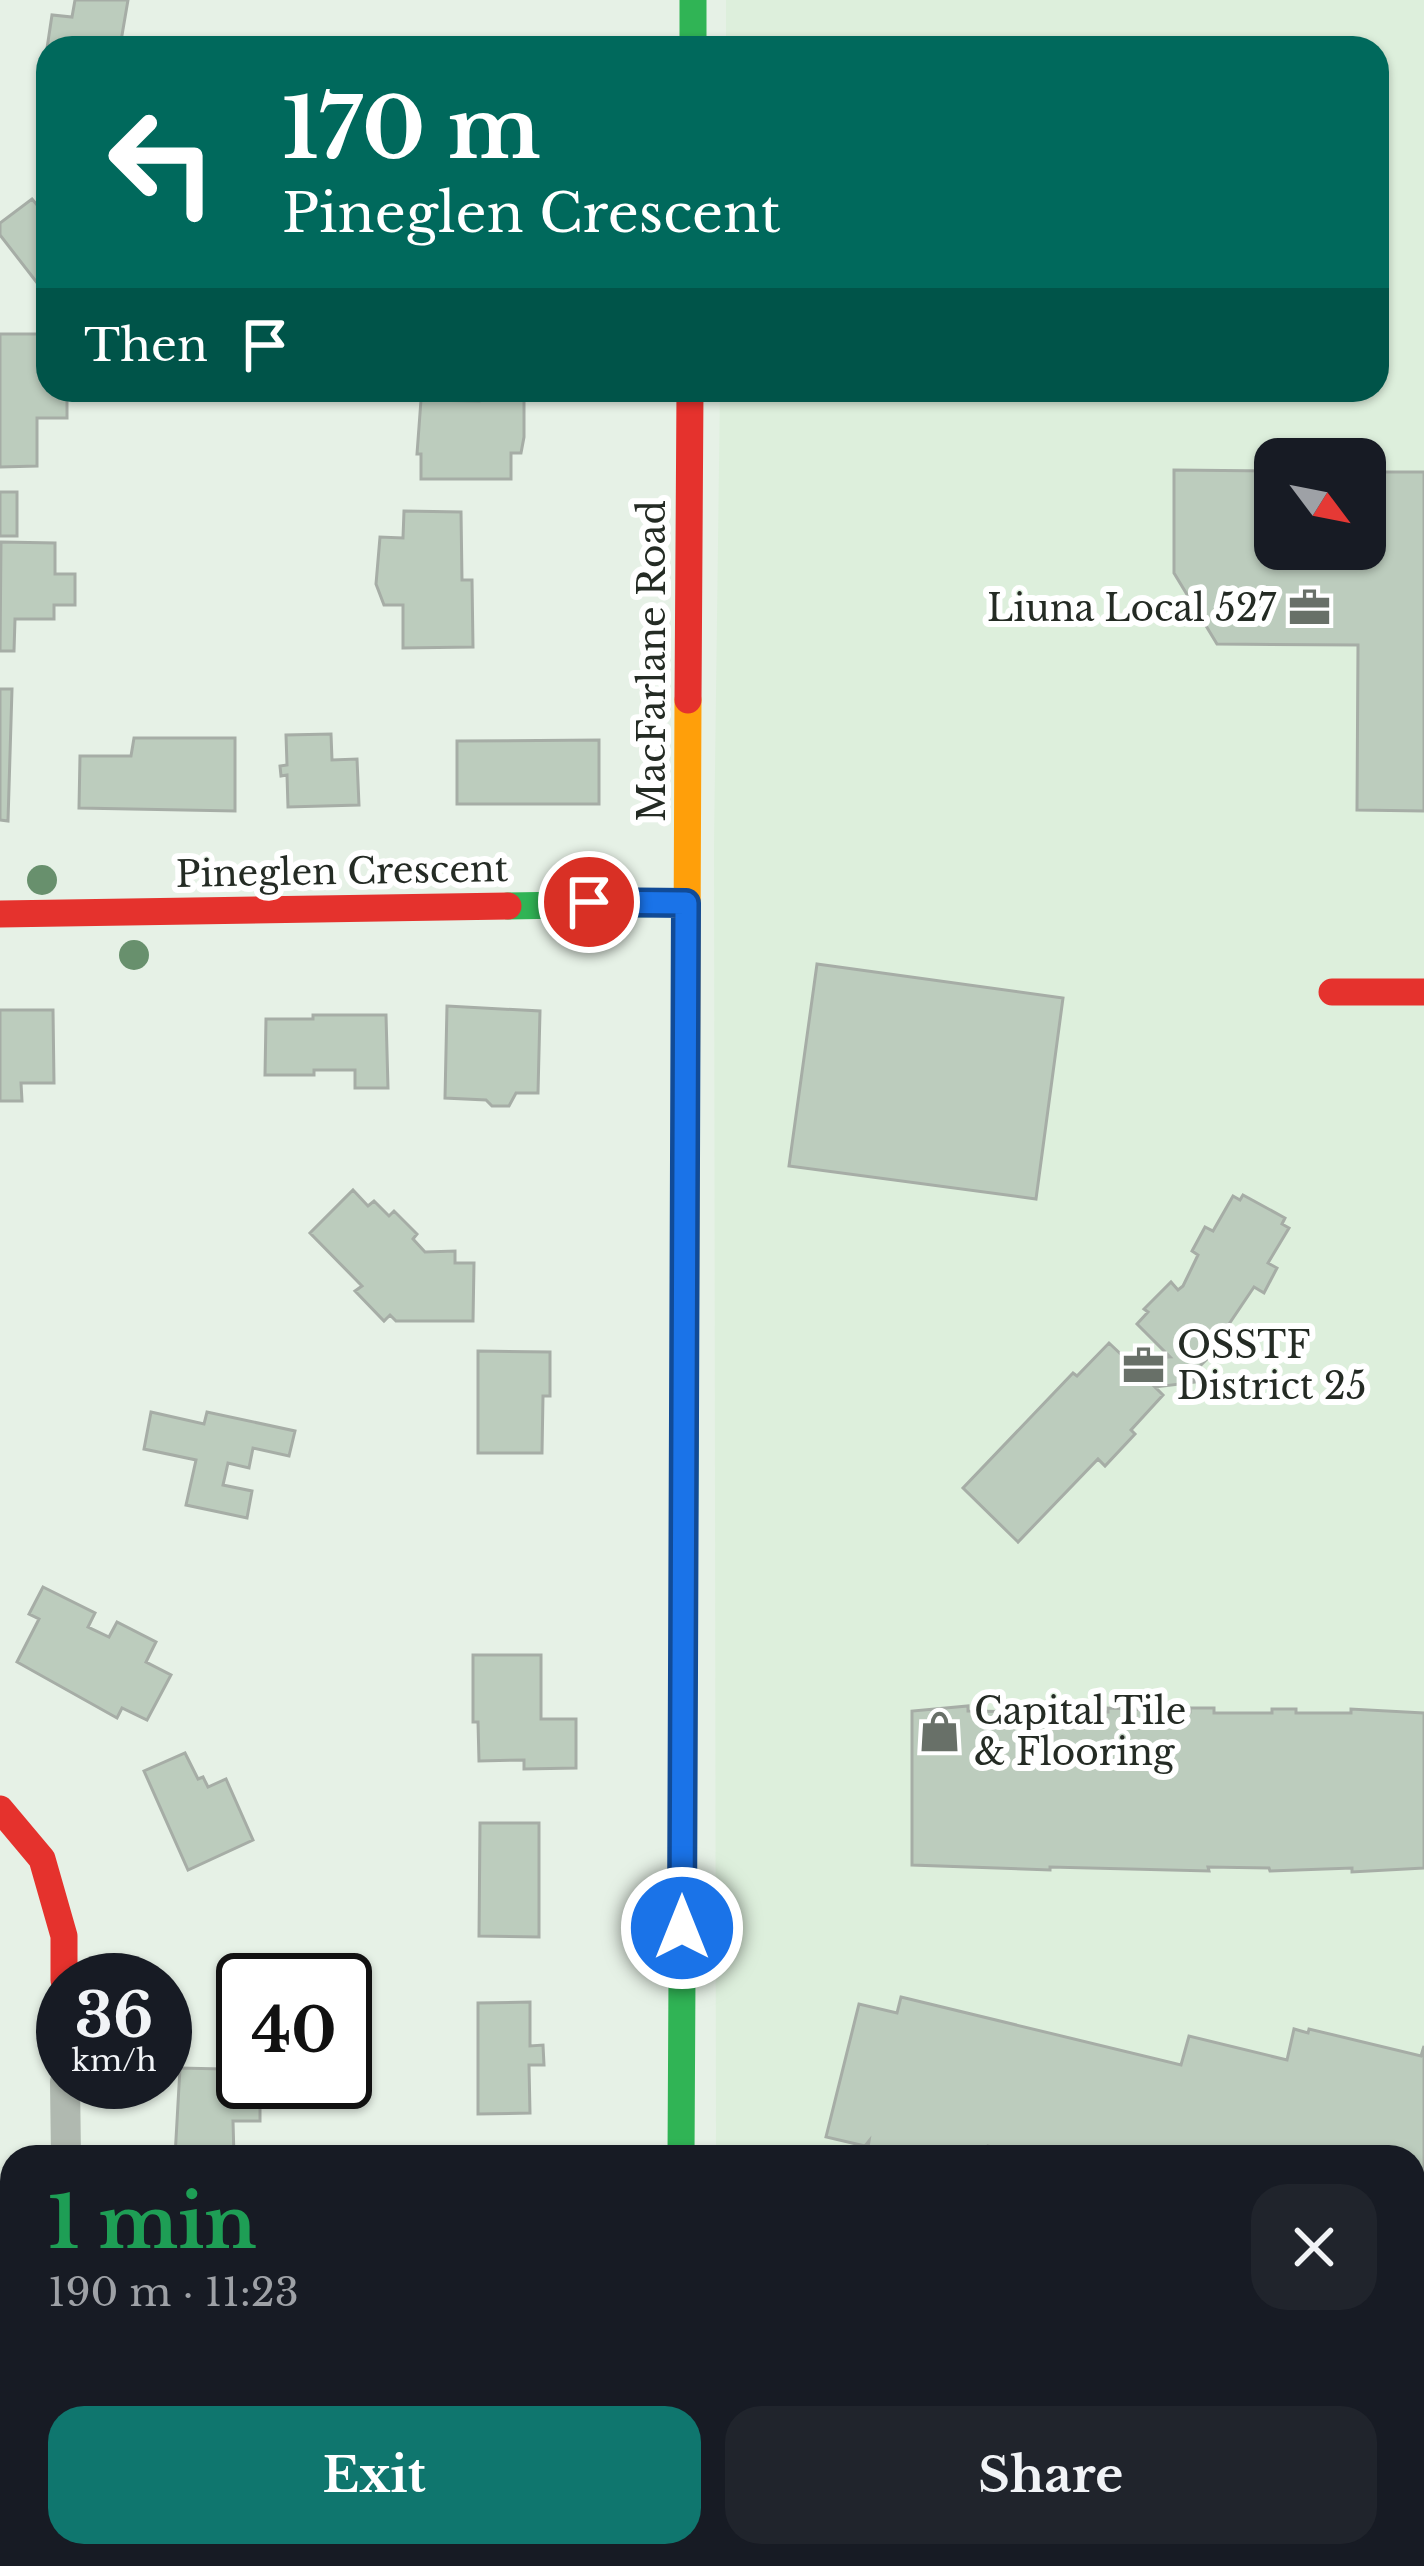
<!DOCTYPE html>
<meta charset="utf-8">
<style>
body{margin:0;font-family:"Libre Baskerville",serif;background:#20242c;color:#f1f3f6;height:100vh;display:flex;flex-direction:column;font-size:45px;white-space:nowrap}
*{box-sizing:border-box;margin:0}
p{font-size:39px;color:#9ea1a6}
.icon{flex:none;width:66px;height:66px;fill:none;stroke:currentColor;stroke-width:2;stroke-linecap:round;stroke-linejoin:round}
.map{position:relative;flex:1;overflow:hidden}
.side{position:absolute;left:0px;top:2145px;width:1425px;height:423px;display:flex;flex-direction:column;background:#171b24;border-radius:36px 36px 0 0;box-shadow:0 3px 9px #0004}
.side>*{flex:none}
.banner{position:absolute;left:36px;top:36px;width:1353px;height:366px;border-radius:36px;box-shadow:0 3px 9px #0004;background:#00695c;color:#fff;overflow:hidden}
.needle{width:78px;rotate:122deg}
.controls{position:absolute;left:1254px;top:438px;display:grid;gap:24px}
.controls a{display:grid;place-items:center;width:132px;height:132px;border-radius:24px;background:#171b24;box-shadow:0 3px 9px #0004;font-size:60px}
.speed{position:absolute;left:36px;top:1953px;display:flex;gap:24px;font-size:60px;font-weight:700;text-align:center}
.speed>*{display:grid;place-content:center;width:156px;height:156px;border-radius:50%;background:#171b24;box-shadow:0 3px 9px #0004;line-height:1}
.speed small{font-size:30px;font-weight:400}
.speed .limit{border:6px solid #111;border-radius:18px;background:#fff;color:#111}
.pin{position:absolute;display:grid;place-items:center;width:102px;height:102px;color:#fff;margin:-51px;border:6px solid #fff;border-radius:50%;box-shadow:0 3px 12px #0007}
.me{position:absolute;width:132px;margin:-66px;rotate:0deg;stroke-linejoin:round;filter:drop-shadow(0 0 9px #0008)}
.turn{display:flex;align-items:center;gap:42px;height:252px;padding:0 48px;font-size:54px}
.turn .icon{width:156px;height:156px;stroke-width:2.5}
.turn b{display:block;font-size:84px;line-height:102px}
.then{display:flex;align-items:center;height:114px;padding:0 48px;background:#0003;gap:24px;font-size:45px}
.round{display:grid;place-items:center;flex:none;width:126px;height:126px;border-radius:36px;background:#20242c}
.head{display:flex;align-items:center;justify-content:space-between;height:204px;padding:0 48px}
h1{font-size:72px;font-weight:700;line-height:90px;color:#1e9e55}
.primary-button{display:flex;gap:24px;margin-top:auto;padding:24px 48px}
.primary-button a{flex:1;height:138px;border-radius:36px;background:#0f766e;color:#fff;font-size:48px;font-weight:700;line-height:138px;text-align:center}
.primary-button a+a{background:#20242c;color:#f1f3f6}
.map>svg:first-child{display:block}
.built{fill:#ddefdc;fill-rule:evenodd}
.building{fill:#bcccbd;stroke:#a6ada6;stroke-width:3}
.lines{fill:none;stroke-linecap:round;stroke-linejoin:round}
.street{stroke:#b0b9b0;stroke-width:30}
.fast{stroke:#30b455;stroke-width:27}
.slow{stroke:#ff9f0a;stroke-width:27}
.jam{stroke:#e5322d;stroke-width:27}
.tree{fill:#68906d}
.route-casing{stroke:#114b97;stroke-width:30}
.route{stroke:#1a73e8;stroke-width:21}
.labels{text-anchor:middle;stroke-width:12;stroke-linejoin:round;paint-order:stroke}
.poi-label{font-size:36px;fill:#242b24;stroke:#fff;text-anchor:start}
.street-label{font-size:36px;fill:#242b24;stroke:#fff}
</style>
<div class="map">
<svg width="1424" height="2566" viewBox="0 0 1424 2566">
<rect width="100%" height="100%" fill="#e6f1e6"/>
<!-- built -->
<path class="built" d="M 726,0 L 1424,0 L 1424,2566 L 717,2566 L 717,2556 L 1413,2556 L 1413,2157 L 716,2157 L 714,845 L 720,390 L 1377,390 L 1377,48 L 726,48 ZM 1275,459 L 1365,459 L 1365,549 L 1275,549 Z"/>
<!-- building -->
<path class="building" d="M 75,0 L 128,0 L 121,41 L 106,39 L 105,48 L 48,48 L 46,55 L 52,15 L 72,17 Z
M 32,199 L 43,212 L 48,208 L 45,293 L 0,235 L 0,223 Z
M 0,334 L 48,334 L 48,390 L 67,390 L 67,418 L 37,418 L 37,466 L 0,467 Z
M 479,392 L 524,393 L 524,437 L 521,453 L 511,453 L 511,479 L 421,479 L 421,454 L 417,454 L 421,400 L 479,401 Z
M 1174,470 L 1275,471 L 1275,549 L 1365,549 L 1365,472 L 1424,472 L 1424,811 L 1357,810 L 1358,645 L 1217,644 L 1174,573 Z
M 0,492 L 17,492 L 17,536 L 0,536 Z
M 404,511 L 461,512 L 462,580 L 472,580 L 473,647 L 403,648 L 403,605 L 384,605 L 376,584 L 380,537 L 403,538 Z
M 1,542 L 55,543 L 55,574 L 75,574 L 75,605 L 54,605 L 54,619 L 15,619 L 14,651 L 0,651 Z
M 0,689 L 12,689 L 8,821 L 0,820 Z
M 331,734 L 332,760 L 357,759 L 359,805 L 288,807 L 287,775 L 281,776 L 280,766 L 287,765 L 286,735 Z
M 134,738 L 235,738 L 235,811 L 79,808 L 80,756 L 131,756 Z
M 599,740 L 599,804 L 457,804 L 457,741 Z
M 817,964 L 1063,998 L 1036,1199 L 789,1166 Z
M 447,1006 L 540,1011 L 538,1093 L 516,1093 L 509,1106 L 492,1106 L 486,1100 L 445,1098 Z
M 0,1010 L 53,1010 L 54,1083 L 21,1083 L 22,1101 L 0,1101 Z
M 313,1015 L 386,1015 L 388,1088 L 355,1088 L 355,1070 L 314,1070 L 314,1075 L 265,1075 L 266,1019 L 313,1019 Z
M 353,1190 L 368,1206 L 374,1201 L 389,1216 L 394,1211 L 417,1234 L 413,1239 L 425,1252 L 455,1251 L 455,1263 L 474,1263 L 473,1321 L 396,1321 L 390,1315 L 384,1321 L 355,1291 L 362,1286 L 310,1233 Z
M 1243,1195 L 1285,1218 L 1282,1224 L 1289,1228 L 1268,1263 L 1277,1268 L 1264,1293 L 1254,1287 L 1223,1333 L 1228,1338 L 1190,1376 L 1196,1382 L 1155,1387 L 1163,1395 L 1131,1430 L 1135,1434 L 1105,1466 L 1098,1459 L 1018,1542 L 963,1488 L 1073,1373 L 1077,1376 L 1109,1343 L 1126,1359 L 1170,1357 L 1137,1324 L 1148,1312 L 1144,1309 L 1171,1282 L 1178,1290 L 1183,1286 L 1198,1255 L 1192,1251 L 1205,1227 L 1213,1231 L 1233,1196 L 1240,1200 Z
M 478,1351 L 550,1352 L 550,1396 L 543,1396 L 542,1453 L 478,1453 Z
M 151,1412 L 204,1424 L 207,1412 L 295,1431 L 289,1456 L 253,1448 L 249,1468 L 228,1463 L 223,1485 L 252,1491 L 247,1518 L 186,1505 L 196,1460 L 144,1449 Z
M 43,1587 L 95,1613 L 88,1627 L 109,1637 L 117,1622 L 156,1642 L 146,1662 L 171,1675 L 147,1720 L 122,1708 L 117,1718 L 17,1662 L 39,1619 L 29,1614 Z
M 473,1655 L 541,1655 L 541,1719 L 576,1719 L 576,1768 L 524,1769 L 524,1760 L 479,1761 L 478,1722 L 473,1722 Z
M 968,1706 L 968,1711 L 1026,1712 L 1026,1708 L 1050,1708 L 1050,1711 L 1108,1712 L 1108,1708 L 1190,1712 L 1190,1708 L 1214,1708 L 1214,1713 L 1272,1713 L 1272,1709 L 1296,1709 L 1296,1713 L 1351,1713 L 1351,1709 L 1424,1713 L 1424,1868 L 1352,1872 L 1352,1868 L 1270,1871 L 1269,1868 L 1208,1867 L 1209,1871 L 1050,1867 L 1050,1870 L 912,1865 L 912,1711 Z
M 185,1753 L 198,1779 L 203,1777 L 208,1787 L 226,1779 L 253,1840 L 188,1870 L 144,1771 Z
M 480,1823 L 539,1823 L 539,1937 L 479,1936 Z
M 901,1997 L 1181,2065 L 1189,2036 L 1287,2060 L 1294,2029 L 1308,2033 L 1309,2029 L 1421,2056 L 1424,2046 L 1424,2232 L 1413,2229 L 1413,2157 L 1043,2157 L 1043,2153 L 1036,2157 L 988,2146 L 985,2157 L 924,2157 L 924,2154 L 911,2157 L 868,2147 L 869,2141 L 865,2146 L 826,2137 L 859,2004 L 897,2013 Z
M 530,2002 L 530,2046 L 543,2045 L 544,2065 L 529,2065 L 530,2113 L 478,2114 L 478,2003 Z
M 223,2041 L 243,2042 L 243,2082 L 260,2082 L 260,2121 L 233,2121 L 234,2157 L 175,2157 L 180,2068 L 223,2069 Z
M 1413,2429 L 1424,2432 L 1424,2517 L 1413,2515 Z
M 1023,2556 L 1040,2556 L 1077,2566 L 1021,2566 Z"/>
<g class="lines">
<!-- street -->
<path class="street" d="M 65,2082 L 66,2157
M 70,2556 L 70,2566"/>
<!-- fast -->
<path class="fast" d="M 693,0 L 693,48
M 508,906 L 686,903
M 681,2157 L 685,1435"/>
<!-- slow -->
<path class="slow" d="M 685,1435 L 688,700
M 679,2556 L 679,2566"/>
<!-- jam -->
<path class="jam" d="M 688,700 L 690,390
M 0,914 L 508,906
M 1332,992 L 1424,992
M 0,1809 L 42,1859 L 64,1936 L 64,1980"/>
</g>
<!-- trees -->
<g class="tree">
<circle cx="42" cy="880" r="15"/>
<circle cx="134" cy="955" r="15"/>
</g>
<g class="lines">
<defs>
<path id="route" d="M 589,902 L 686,903 L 682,1928"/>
</defs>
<!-- route casing -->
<use href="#route" class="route-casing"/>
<!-- route -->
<use href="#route" class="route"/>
</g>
<!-- icons -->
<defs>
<symbol id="office-bare" viewBox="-9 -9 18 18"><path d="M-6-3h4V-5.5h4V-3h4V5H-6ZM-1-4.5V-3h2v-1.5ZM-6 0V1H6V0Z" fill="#687068" stroke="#fff" stroke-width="2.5" paint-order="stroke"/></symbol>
<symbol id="shop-bare" viewBox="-9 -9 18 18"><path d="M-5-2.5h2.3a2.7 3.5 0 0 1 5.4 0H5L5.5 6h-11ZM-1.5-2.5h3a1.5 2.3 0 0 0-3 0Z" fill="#687068" stroke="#fff" stroke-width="2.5" paint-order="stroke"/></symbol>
</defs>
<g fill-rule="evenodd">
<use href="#office-bare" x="1280" y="578" width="59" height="59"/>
<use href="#office-bare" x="1114" y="1336" width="59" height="59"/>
<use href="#shop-bare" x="910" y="1702" width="59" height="59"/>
</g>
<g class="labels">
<!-- poi labels -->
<g class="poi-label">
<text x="1276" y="621" text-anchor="end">Liuna Local 527</text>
<text x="1177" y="1358">OSSTF<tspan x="1177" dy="41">District 25</tspan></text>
<text x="974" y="1724">Capital Tile<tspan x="974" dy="41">&amp; Flooring</tspan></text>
</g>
<!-- street labels -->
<g class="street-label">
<text transform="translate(652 661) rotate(-90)" y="13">MacFarlane Road</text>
<text transform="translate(342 871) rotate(-1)" y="13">Pineglen Crescent</text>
</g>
</g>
</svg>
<div class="controls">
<a><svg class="needle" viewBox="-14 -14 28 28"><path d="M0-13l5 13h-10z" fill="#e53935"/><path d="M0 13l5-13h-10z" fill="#9ea1a6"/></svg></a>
</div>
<div class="speed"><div>36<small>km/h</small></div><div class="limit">40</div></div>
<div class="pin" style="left:589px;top:902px;background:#d93025"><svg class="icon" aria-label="arrive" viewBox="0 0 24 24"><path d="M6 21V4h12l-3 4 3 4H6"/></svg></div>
<svg class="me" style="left:682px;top:1928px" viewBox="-20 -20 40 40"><circle r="17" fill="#1a73e8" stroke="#fff" stroke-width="3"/><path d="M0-11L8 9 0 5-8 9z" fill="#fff"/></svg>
<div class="banner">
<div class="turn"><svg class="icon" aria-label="left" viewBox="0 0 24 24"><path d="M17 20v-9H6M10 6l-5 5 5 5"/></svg><div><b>170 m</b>Pineglen Crescent</div></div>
<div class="then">Then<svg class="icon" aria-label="arrive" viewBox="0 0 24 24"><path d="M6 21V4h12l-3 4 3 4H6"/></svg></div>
</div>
<section class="side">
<div class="head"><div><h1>1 min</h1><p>190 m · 11:23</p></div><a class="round"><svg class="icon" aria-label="close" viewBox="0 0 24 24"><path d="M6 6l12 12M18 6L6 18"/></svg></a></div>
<div class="primary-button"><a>Exit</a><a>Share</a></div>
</section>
</div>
